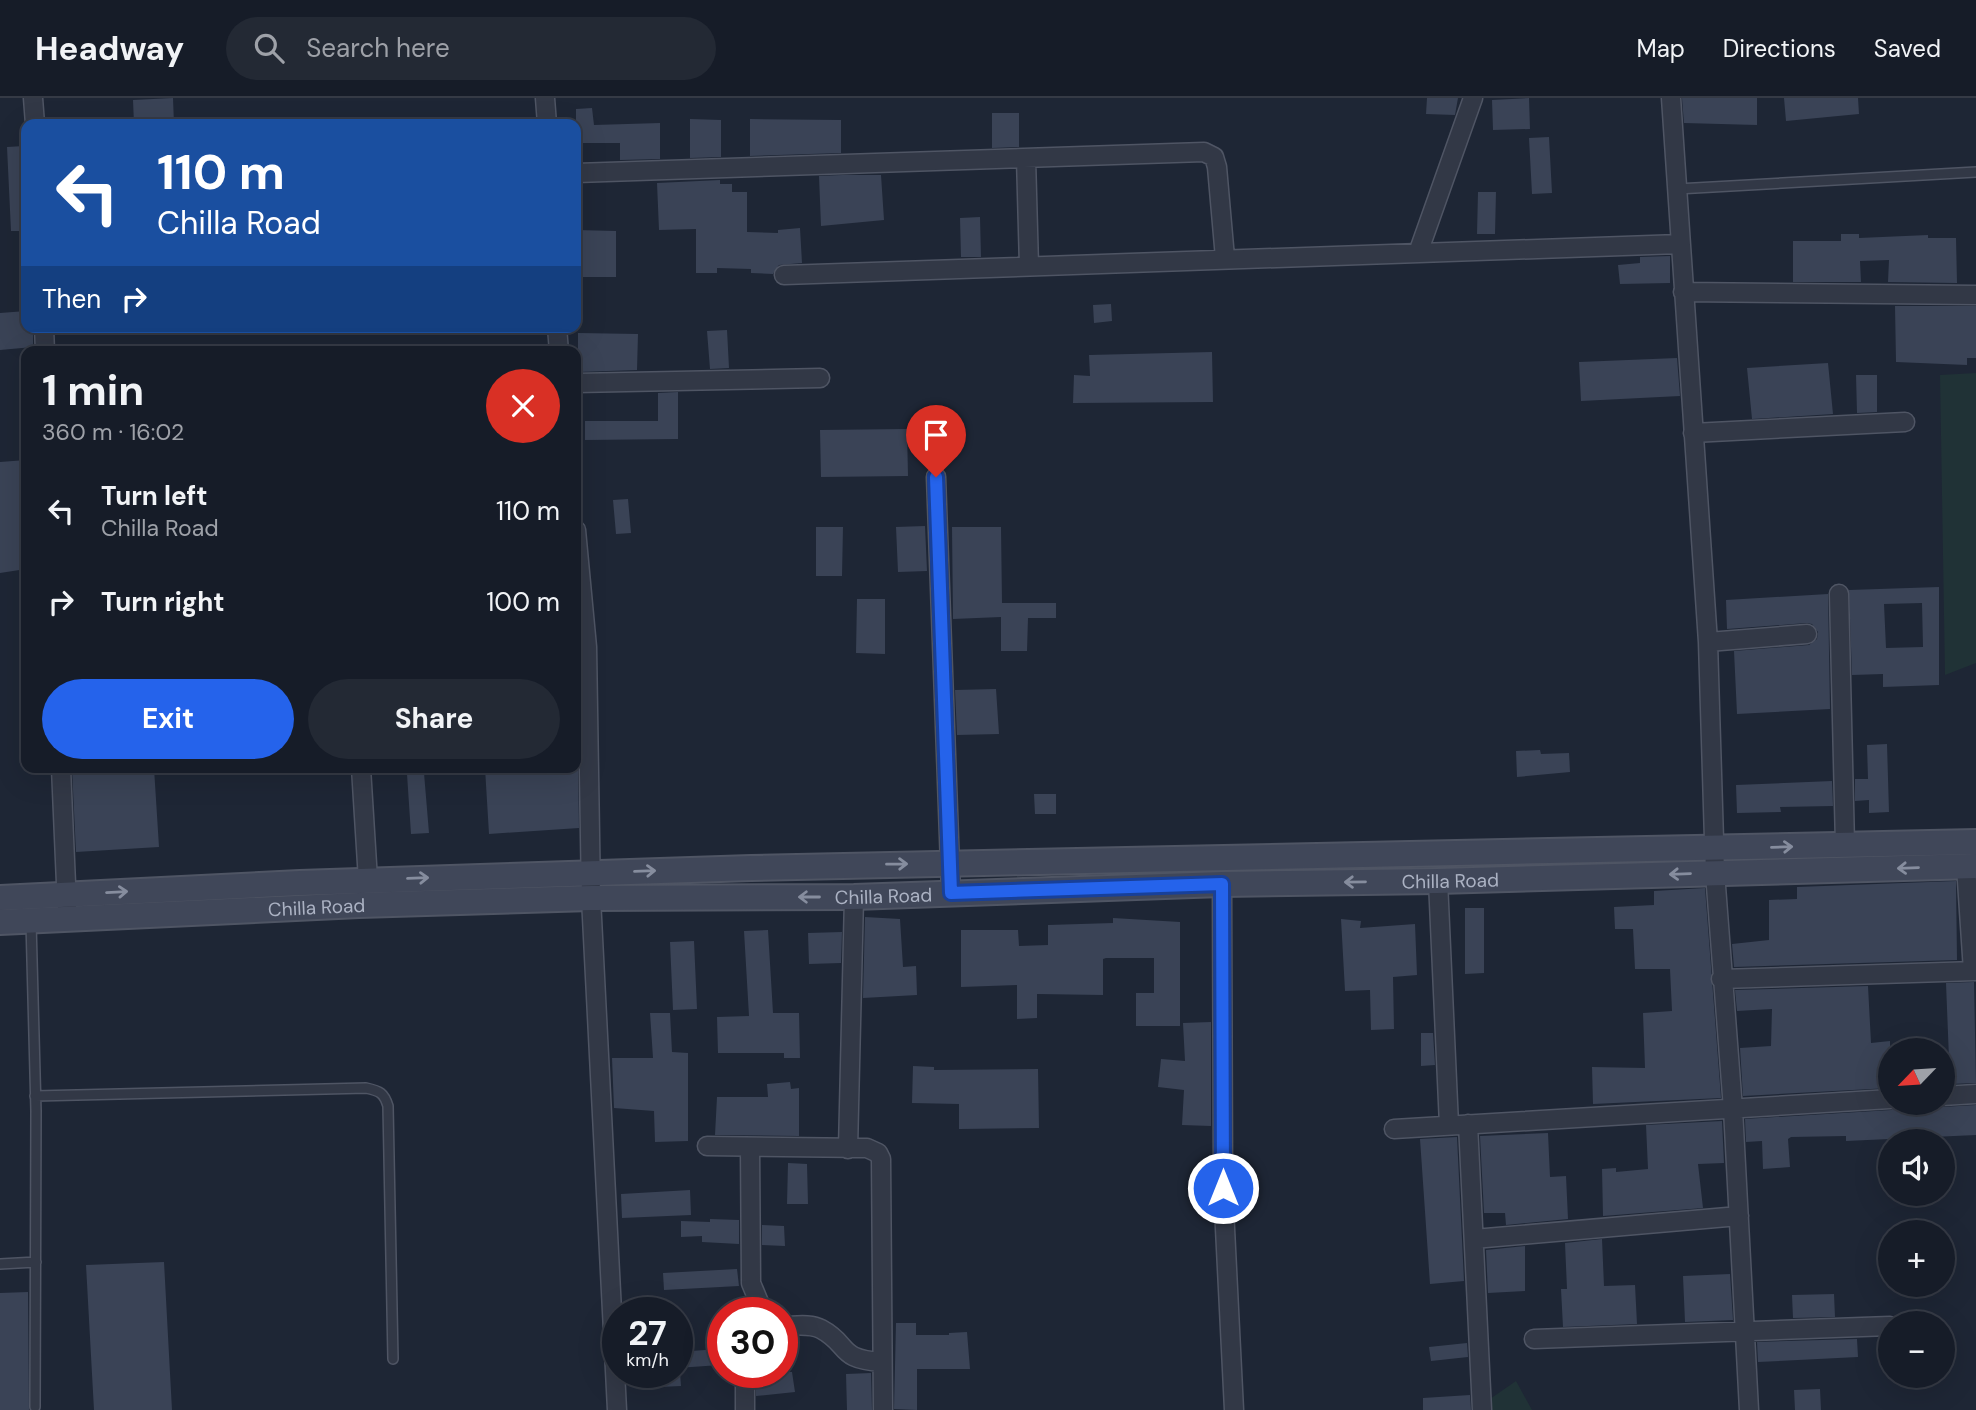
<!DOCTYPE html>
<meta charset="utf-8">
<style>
body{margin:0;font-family:"DM Sans",sans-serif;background:#232934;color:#f1f3f6;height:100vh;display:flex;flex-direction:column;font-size:26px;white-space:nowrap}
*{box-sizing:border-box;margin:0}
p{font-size:23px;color:#9ea1a8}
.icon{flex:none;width:38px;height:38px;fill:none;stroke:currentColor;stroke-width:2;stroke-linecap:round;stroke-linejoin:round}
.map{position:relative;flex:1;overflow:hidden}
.sheet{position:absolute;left:21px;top:248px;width:560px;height:427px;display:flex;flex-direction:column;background:#161c28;border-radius:14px;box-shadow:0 7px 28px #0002,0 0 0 2px #353a45}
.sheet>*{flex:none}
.banner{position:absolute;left:21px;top:21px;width:560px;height:214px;border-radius:14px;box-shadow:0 7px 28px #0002,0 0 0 2px #353a45;background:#1a4fa0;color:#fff;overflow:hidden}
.needle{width:46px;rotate:245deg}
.fabs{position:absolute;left:1878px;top:940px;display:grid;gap:14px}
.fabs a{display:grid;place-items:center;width:77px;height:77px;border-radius:50%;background:#161c28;box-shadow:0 7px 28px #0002,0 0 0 2px #353a45;font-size:35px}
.speed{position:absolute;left:602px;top:1199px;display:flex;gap:14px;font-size:35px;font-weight:700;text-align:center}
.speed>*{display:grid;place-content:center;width:91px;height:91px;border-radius:50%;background:#161c28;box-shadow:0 7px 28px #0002,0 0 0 2px #353a45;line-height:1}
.speed small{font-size:18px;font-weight:400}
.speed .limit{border:10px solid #d22;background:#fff;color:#111}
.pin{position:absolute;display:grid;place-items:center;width:60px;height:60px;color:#fff;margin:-72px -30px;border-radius:50% 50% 50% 0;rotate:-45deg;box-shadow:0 0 7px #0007}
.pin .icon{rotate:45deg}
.me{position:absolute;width:77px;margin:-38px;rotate:0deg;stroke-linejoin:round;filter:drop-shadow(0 0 5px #0008)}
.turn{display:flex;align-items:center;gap:24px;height:147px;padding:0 21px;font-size:32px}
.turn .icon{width:91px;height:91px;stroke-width:2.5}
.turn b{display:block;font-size:49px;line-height:60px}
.then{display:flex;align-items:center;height:66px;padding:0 21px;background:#0003;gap:14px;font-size:26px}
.round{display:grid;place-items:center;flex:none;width:74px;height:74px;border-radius:37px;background:#232934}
.headline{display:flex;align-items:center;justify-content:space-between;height:119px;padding:0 21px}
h1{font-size:42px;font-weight:700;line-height:52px}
.action{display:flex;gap:14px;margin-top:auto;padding:14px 21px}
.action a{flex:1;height:80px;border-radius:42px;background:#2563eb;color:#fff;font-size:28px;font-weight:700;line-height:80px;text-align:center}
.action a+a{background:#232934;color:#f1f3f6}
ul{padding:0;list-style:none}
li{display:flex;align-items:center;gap:21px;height:91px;padding:0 21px}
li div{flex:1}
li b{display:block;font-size:26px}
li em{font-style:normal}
header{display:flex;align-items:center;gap:42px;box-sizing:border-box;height:98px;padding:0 35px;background:#161c28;border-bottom:2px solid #353a45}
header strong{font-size:33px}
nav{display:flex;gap:38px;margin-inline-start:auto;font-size:24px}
.search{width:490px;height:63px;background:#232934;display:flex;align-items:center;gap:18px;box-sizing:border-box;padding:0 24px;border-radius:38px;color:#9ea1a8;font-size:26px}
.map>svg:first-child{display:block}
.green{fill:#203236}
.building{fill:#3a4356;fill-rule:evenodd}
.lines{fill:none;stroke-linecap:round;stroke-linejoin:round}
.service-casing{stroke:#4f5564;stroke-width:12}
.minor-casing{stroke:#4f5564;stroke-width:21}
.secondary-casing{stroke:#4f5564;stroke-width:28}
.service{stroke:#323846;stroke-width:9}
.minor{stroke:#323846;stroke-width:18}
.secondary{stroke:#404759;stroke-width:24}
.oneway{stroke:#868d9e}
.route-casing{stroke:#184099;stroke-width:18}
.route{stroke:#2563eb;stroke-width:12}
.labels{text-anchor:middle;stroke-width:7;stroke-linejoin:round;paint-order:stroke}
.street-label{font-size:19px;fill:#abb2c3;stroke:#181d2a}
</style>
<header>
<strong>Headway</strong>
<div class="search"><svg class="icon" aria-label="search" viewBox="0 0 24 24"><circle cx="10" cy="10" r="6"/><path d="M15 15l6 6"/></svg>Search here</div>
<nav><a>Map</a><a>Directions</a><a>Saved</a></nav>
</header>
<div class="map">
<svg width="1976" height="1312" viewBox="0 0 1976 1312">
<rect width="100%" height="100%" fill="#1e2635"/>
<!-- green -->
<path class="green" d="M 1976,275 L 1976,565 L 1945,577 L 1940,277 Z
M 1516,1283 L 1532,1312 L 1474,1312 Z"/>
<!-- building -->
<path class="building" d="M 173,0 L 174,26 L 134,26 L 133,2 Z
M 1427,0 L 1458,0 L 1455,17 L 1426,16 Z
M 1529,0 L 1530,31 L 1493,32 L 1492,2 Z
M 1682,0 L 1757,0 L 1757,27 L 1684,25 Z
M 1784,0 L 1858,0 L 1859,16 L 1786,23 Z
M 592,10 L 594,27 L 660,25 L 660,61 L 620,62 L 620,45 L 576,45 L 576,11 Z
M 992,15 L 1019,15 L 1019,49 L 992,50 Z
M 690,21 L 721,22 L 721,59 L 690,60 Z
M 750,21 L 841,22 L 841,55 L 750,58 Z
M 1549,39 L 1552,95 L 1532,96 L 1529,40 Z
M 24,48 L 26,133 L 11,133 L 7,49 Z
M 842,77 L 881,77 L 884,122 L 821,128 L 819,78 Z
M 720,82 L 720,86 L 732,86 L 732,94 L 747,94 L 747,134 L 778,135 L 778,132 L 800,130 L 802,165 L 779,167 L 773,176 L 751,175 L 751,171 L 717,170 L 717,175 L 696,175 L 696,131 L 659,132 L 657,85 Z
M 1478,94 L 1496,94 L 1495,136 L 1477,136 Z
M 980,119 L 981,159 L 961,159 L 960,120 Z
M 576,132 L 616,133 L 616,179 L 576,179 Z
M 1841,136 L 1859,136 L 1859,140 L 1928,137 L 1928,140 L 1956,140 L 1957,185 L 1888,184 L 1889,162 L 1860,163 L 1861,184 L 1793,184 L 1793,143 L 1841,143 Z
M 1670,158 L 1670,185 L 1620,186 L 1618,167 L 1640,165 L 1640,159 Z
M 1111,206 L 1112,223 L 1094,225 L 1093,207 Z
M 1895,208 L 1976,208 L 1976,260 L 1967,260 L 1967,267 L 1896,264 Z
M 26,213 L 26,229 L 33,229 L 33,249 L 0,252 L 0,215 Z
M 727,232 L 729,270 L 710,271 L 707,233 Z
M 578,235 L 638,236 L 637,272 L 578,274 Z
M 1212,254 L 1213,304 L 1073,305 L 1074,277 L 1090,278 L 1089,257 Z
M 1677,260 L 1680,298 L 1581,303 L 1579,264 Z
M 1828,265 L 1833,316 L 1752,321 L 1747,270 Z
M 1856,277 L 1877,277 L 1877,314 L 1857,315 Z
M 678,294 L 678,341 L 585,342 L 585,323 L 658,323 L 658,295 Z
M 907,331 L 908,378 L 821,379 L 820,332 Z
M 26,362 L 26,471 L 0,475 L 0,364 Z
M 628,401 L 631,435 L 616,436 L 613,402 Z
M 925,428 L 927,473 L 898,474 L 896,429 Z
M 816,429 L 843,429 L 842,478 L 816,478 Z
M 952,429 L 1001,429 L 1002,505 L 1056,505 L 1056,520 L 1028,520 L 1027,553 L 1001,553 L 1001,519 L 953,521 Z
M 1939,489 L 1939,587 L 1883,589 L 1883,576 L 1852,577 L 1849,492 ZM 1922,505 L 1923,549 L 1886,550 L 1884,506 Z
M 1828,496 L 1830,611 L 1737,616 L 1734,553 L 1809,547 L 1817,541 L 1818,534 L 1812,526 L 1806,525 L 1727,531 L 1726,502 Z
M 857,501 L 885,501 L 885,556 L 856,555 Z
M 996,591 L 999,636 L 957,637 L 955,592 Z
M 1887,646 L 1889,714 L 1869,715 L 1869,702 L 1855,703 L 1855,681 L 1868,681 L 1867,647 Z
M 1540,652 L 1541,656 L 1569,655 L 1570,674 L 1517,679 L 1516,653 Z
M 72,670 L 154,670 L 159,749 L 76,754 Z
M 485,670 L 578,670 L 579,730 L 489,736 Z
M 424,675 L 429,735 L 411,736 L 407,676 Z
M 1832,683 L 1833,708 L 1780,709 L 1781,714 L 1737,715 L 1736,687 Z
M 1034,696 L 1056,696 L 1056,716 L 1035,716 Z
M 1956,783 L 1957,862 L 1734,869 L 1732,846 L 1769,842 L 1769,802 L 1797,801 L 1797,789 Z
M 1705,790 L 1721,1000 L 1593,1006 L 1592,969 L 1645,970 L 1643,915 L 1672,913 L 1670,871 L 1635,871 L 1633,831 L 1615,831 L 1614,809 L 1654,807 L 1654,793 Z
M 1465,810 L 1484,810 L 1484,875 L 1465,876 Z
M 865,819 L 900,821 L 903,869 L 916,868 L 917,897 L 863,900 Z
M 1113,820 L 1180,824 L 1180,928 L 1136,928 L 1136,895 L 1154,895 L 1154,860 L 1106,860 L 1103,861 L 1103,897 L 1037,896 L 1037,920 L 1017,921 L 1017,887 L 961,889 L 961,832 L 1018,832 L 1019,848 L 1048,847 L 1048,827 L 1113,825 Z
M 1341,821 L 1361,823 L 1360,830 L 1415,826 L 1417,877 L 1393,879 L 1394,931 L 1371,932 L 1370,892 L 1345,893 Z
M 768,832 L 773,915 L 799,915 L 800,960 L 784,960 L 784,955 L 718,955 L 717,919 L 749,918 L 744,833 Z
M 842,834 L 841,865 L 809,866 L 808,835 Z
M 694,843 L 697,911 L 673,912 L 670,844 Z
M 1974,884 L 1976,985 L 1950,986 L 1946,885 Z
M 1868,888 L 1871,945 L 1890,943 L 1890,990 L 1743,998 L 1740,950 L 1771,948 L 1772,911 L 1737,913 L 1735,892 Z
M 650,915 L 670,915 L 672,954 L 688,955 L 688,1043 L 655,1044 L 654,1013 L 614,1010 L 612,960 L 653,960 Z
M 1211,924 L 1211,1028 L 1182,1027 L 1184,992 L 1158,989 L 1161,961 L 1185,963 L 1183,925 Z
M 1421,935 L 1433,935 L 1435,967 L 1421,968 Z
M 913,968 L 934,969 L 934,972 L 1038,971 L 1039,1030 L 959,1031 L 959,1006 L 912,1005 Z
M 790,984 L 791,991 L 799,990 L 799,1038 L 715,1037 L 717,999 L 768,999 L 767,986 Z
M 1930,1004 L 1942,1009 L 1976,1007 L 1976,1037 L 1846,1043 L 1846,1038 L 1791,1039 L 1788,1041 L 1790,1069 L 1763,1071 L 1762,1043 L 1746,1044 L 1745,1021 L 1891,1012 L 1900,1007 Z
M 1722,1023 L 1724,1065 L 1698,1066 L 1703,1110 L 1603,1118 L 1602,1071 L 1616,1070 L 1616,1074 L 1648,1071 L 1646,1027 Z
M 1548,1035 L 1550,1079 L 1566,1078 L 1568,1121 L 1506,1127 L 1505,1115 L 1484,1115 L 1480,1038 Z
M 1457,1039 L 1464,1183 L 1430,1186 L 1420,1041 Z
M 788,1065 L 807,1066 L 808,1106 L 787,1106 Z
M 690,1092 L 691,1117 L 622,1120 L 621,1096 Z
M 710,1121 L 739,1122 L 739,1146 L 702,1144 L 702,1138 L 681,1139 L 681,1123 L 710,1124 Z
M 762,1127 L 784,1128 L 785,1148 L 762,1147 Z
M 1602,1141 L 1604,1188 L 1635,1187 L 1637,1226 L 1563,1229 L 1561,1191 L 1567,1191 L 1565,1145 Z
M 1525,1148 L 1525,1193 L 1488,1195 L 1486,1152 Z
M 164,1164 L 172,1312 L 94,1312 L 86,1167 Z
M 737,1171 L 739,1188 L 664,1192 L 663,1175 Z
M 1730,1176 L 1733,1222 L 1685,1224 L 1683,1178 Z
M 28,1194 L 29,1312 L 0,1312 L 0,1195 Z
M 1834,1196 L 1835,1219 L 1793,1220 L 1792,1197 Z
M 896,1225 L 916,1225 L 916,1237 L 949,1237 L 949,1235 L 967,1234 L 970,1271 L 917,1271 L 917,1312 L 894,1311 Z
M 1857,1241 L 1858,1259 L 1758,1264 L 1757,1244 Z
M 1467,1245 L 1468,1259 L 1431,1263 L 1429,1249 Z
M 719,1251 L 720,1267 L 677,1270 L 677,1254 Z
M 635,1274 L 680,1274 L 681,1288 L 637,1290 Z
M 756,1274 L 792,1274 L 795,1294 L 756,1298 Z
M 871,1275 L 872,1312 L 847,1312 L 846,1276 Z
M 1820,1291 L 1821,1312 L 1795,1312 L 1794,1292 Z
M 1470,1297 L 1471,1312 L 1423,1312 L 1423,1300 Z"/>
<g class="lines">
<defs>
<path id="service" d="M 1677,91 L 1976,74
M 31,824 L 36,1013 L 35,1309
M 35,998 L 366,990 C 380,993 384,995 388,1008 L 393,1261
M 0,1166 L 36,1164"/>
<path id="minor" d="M 33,0 L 35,26
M 545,0 L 547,26
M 1671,0 L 1708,544 L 1715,775 L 1733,1011 L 1749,1312
M 1026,60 L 1029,168
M 576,75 L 1204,54 L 1214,59 L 1217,69 L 1225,160
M 1418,155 L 1473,0
M 784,177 L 1680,146
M 1683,194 L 1976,197
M 44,229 L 45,254
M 557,229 L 559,254
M 576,285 L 820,280
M 1693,335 L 1905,324
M 936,379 L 951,795
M 576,432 L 587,549 L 591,800 L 617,1312
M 1839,496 L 1845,747
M 1708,544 L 1807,536
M 61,670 L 67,809
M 361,670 L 368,782
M 1966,768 L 1973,873
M 1438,783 L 1449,1027
M 1222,786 L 1223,1090 L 1234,1312
M 1721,881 L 1976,873
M 1942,998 L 1976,996
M 1468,1026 L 1482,1312
M 1394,1031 L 1890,1001
M 707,1048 L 867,1050 L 878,1055 L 881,1061 L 883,1312
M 750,1049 L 751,1185 L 763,1214
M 848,1051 L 854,799
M 1474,1141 L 1739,1118
M 782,1228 C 795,1228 810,1225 821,1231 C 851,1247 836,1261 882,1264
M 1534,1241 L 1890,1228
M 745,1274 L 745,1312"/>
<g id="secondary">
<path d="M 0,800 L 300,785 L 751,770 L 1976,744"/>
<path id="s1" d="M 0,824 L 359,807 L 591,800 L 854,799 L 1222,786 L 1438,783 L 1976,768"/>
</g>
</defs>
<!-- service casing -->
<use href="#service" class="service-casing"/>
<!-- minor casing -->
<use href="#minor" class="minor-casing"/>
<!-- secondary casing -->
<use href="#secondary" class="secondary-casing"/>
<!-- service -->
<use href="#service" class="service"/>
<!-- minor -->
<use href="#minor" class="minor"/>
<!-- secondary -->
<use href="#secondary" class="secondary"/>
</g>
<!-- one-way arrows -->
<defs><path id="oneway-shaft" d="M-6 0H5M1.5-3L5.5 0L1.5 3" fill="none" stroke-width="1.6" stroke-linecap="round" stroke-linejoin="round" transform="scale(1.75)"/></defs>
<g class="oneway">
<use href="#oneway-shaft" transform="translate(1782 749) rotate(-2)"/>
<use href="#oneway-shaft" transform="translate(897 766) rotate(-1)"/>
<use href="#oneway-shaft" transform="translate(1908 770) rotate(178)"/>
<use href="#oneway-shaft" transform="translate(645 773) rotate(-2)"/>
<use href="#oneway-shaft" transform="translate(1680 776) rotate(178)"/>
<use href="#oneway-shaft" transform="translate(418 780) rotate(-2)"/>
<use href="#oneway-shaft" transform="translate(1355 784) rotate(179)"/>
<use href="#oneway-shaft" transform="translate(117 794) rotate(-3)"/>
<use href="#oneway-shaft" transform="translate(809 799) rotate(180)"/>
</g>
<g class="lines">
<defs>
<path id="route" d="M 936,379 L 951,795 L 1222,786 L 1223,1090"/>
</defs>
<!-- route casing -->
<use href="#route" class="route-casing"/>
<!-- route -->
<use href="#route" class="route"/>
</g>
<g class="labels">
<!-- street labels -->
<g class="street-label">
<text dy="7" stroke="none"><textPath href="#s1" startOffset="1451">Chilla Road</textPath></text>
<text dy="7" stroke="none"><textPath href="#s1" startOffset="884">Chilla Road</textPath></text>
<text dy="7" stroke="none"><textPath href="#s1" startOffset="317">Chilla Road</textPath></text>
</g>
</g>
</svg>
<div class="fabs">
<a><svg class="needle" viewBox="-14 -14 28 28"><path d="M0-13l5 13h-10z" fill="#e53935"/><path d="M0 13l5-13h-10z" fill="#9ea1a8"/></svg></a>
<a><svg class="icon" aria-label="sound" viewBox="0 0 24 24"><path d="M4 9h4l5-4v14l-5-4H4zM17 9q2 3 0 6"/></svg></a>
<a>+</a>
<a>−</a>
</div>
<div class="speed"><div>27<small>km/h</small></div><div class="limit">30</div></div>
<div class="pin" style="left:936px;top:379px;background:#d93025"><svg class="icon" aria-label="arrive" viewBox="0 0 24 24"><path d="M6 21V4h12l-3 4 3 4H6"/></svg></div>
<svg class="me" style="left:1223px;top:1090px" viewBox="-20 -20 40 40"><circle r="17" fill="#2563eb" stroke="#fff" stroke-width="3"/><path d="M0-11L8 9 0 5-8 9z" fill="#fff"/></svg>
<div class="banner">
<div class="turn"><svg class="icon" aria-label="left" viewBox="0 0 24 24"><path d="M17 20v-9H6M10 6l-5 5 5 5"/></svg><div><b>110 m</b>Chilla Road</div></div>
<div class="then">Then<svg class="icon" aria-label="right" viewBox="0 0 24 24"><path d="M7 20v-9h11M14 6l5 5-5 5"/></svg></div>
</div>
<section class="sheet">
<div class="headline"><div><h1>1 min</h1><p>360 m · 16:02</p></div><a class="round" style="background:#d93025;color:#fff"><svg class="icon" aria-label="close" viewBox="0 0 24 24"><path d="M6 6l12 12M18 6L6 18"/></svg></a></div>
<ul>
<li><svg class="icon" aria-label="left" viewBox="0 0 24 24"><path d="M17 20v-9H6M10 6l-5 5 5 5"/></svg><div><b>Turn left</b><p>Chilla Road</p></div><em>110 m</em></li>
<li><svg class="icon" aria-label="right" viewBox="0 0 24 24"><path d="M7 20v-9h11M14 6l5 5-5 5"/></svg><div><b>Turn right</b></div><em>100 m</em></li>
</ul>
<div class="action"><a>Exit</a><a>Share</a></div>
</section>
</div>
